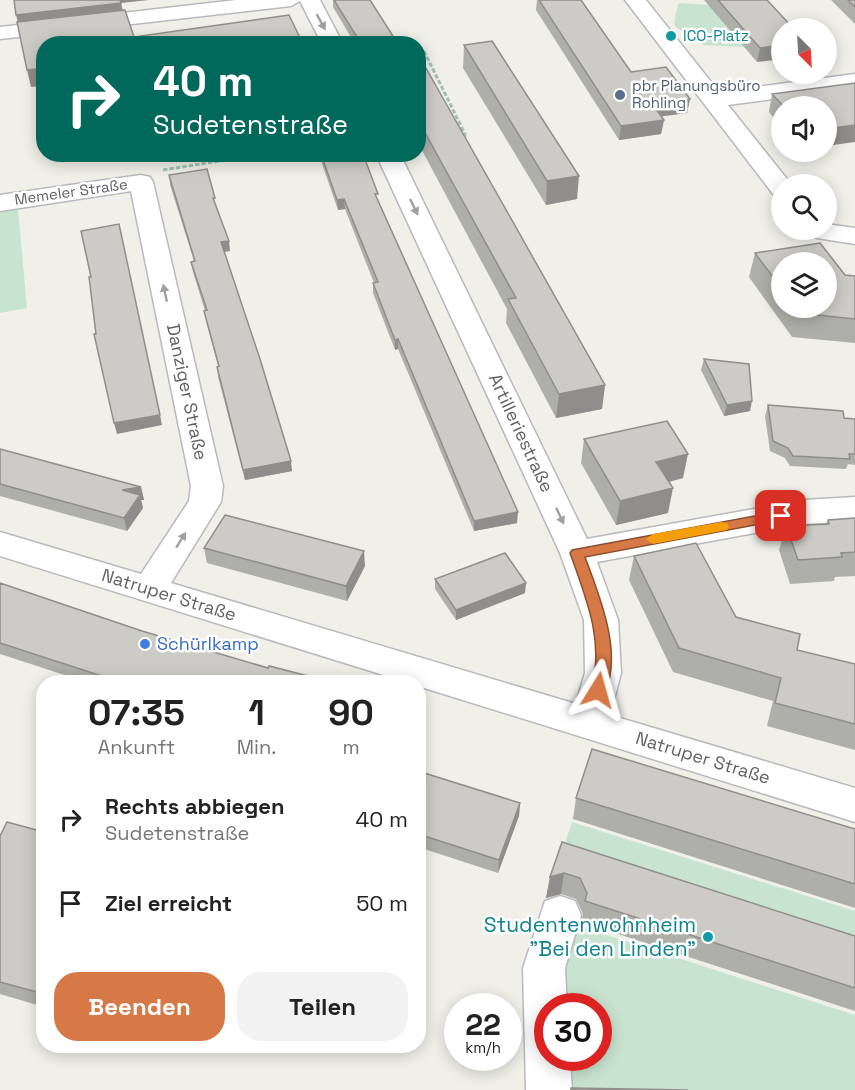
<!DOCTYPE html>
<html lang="de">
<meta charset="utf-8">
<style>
body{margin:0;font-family:"Space Grotesk",sans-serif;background:#f2f2f2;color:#222;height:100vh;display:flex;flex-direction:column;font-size:22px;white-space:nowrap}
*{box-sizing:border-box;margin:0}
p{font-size:20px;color:#767676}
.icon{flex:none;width:33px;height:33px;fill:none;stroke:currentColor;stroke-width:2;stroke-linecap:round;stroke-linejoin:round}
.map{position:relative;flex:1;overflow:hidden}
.drawer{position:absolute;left:36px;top:675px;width:390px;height:378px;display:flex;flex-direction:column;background:#fff;border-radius:24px;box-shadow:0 3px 15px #0003}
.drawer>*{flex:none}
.banner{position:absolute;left:36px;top:36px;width:390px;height:126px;border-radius:24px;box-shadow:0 3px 15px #0003;background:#00695c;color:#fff;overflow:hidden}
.needle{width:39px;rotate:156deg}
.tools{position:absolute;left:771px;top:18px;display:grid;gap:12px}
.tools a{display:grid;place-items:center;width:66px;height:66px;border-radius:50%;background:#fff;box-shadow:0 3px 15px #0003;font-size:30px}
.speed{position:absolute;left:444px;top:993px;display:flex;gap:12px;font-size:30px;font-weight:700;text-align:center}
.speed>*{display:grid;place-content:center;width:78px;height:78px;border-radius:50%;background:#fff;box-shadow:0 3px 15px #0003;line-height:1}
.speed small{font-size:15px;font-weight:400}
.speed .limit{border:9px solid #d22;background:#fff;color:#111}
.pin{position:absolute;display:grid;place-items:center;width:51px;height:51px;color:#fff;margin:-26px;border-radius:12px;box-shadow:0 3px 9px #0006}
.me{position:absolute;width:66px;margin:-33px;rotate:8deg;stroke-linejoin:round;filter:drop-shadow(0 0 4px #0008)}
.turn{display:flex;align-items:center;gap:21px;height:126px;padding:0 18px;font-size:27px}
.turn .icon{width:78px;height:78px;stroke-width:2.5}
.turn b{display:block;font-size:42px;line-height:51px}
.eta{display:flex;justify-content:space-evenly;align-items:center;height:102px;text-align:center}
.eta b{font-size:36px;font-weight:700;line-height:42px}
.action{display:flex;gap:12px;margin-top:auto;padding:12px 18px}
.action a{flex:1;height:69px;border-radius:24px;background:#d77947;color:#fff;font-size:24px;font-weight:700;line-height:69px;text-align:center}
.action a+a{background:#f2f2f2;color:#222}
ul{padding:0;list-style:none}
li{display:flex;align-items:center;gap:18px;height:84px;padding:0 18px}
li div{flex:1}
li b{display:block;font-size:22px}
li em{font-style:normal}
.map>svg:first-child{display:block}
.green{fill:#c8e4d0}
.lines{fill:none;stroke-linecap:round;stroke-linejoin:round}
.minor-casing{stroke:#b8b9bd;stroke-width:3}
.path{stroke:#a1c2b3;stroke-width:3;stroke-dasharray:4.5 2;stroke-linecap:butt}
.minor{fill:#fff;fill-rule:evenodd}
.wall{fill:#afafa9;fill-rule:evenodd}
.shaded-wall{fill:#8f8e8a}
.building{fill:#cccbc5;stroke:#8f8e8a;stroke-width:1.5}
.oneway{fill:#a0a0a4}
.route{fill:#d77947;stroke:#8c4f2e;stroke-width:1.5}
.slow{fill:#f59e0b}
.culture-dot{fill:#0f9aa8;stroke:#fff;stroke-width:2}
.service-dot{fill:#5c6f8a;stroke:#fff;stroke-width:2}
.shop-dot{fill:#3f7fe0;stroke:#fff;stroke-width:2}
.labels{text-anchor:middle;stroke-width:5;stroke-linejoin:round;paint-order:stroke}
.far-culture-label{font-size:15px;fill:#0d838f;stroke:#fff;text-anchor:start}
.far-service-label{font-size:15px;fill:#4e5e75;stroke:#fff;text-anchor:start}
.far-street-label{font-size:15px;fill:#606167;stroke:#fff}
.street-label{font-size:18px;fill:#606167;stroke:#fff}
.shop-label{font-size:18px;fill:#366cbe;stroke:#fff;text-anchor:start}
.near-culture-label{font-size:21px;fill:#0d838f;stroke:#fff;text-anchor:end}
</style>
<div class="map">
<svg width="855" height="1090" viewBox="0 0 855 1090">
<rect width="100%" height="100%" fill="#f0f0e9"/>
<!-- green -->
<path class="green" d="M 680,3 L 709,5 L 744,47 L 703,45 L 676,27 L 674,23 L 678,4 Z
M 18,209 L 27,308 L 0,313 L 0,211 Z
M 572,822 L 855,911 L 855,957 L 559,861 Z
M 576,925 L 855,1015 L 855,1090 L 567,1090 L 566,1058 L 598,1058 L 598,1006 L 564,1006 L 563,968 Z"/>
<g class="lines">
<defs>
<path id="minor" d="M 236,0 L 320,0 L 343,44 L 322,44 L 300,1 L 291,6 L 0,39 L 0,27 Z
M 625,0 L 646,0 L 719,92 L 855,74 L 855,88 L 728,105 L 791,184 L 782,184 L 782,196 L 773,194 Z
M 376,154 L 400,154 L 587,539 L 804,500 L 855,497 L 855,521 L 804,524 L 597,562 L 618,620 L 621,673 L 610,715 L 855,788 L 855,822 L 418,686 L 418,682 L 406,682 L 0,556 L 0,532 L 141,574 L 189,501 L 191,486 L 131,191 L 0,211 L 0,195 L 141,175 L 150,177 L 153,182 L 223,486 L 221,502 L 171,583 L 576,704 L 585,673 L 584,620 L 560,553 Z
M 826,224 L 855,228 L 855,244 L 817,238 L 807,230 L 826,230 Z
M 560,896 L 575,901 L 581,915 L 565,968 L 567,1006 L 548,1006 L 548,1058 L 570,1058 L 572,1090 L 526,1090 L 523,968 L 545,901 Z"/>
</defs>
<!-- minor casing -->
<use href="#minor" class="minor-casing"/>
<!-- path -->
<path class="path" d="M 424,51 L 465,134 L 465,139
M 163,170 L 263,154"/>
<!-- minor -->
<use href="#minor" class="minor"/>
</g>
<!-- wall -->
<path class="wall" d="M 333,0 L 370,0 L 393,41 L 413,44 L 355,44 L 333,7 Z
M 537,0 L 581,0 L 631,72 L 690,99 L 687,113 L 661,116 L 664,120 L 661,134 L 619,140 L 536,10 Z
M 704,0 L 767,0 L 793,28 L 757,62 Z
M 831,0 L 855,0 L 855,24 Z
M 464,45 L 577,199 L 546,205 L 463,68 Z
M 418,54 L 605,385 L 602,409 L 556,418 L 506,323 L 507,309 L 418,143 Z
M 772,94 L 826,106 L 782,106 L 782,128 L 769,112 Z
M 321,154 L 379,202 L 517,523 L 474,531 L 398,349 L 395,350 L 373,293 L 373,283 L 374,283 L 345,209 L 338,210 L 322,164 Z
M 169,175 L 217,208 L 230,251 L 224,252 L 292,471 L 245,480 L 218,377 L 217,367 L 218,366 L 206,321 L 204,311 L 205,311 L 193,272 L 191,262 L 194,261 L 170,185 Z
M 755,253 L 845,275 L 855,276 L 855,343 L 792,337 L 749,277 ZM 782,262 L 826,308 L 782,308 Z
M 704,359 L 750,411 L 724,416 L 701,370 Z
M 768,405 L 844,418 L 855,419 L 855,465 L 848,464 L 846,469 L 790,466 L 785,458 L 770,451 L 765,416 Z
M 584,439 L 683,478 L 669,482 L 668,513 L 616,525 L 581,463 Z
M 0,449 L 141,487 L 144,500 L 141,500 L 143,508 L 127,531 L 0,496 Z
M 855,518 L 855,576 L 835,577 L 834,581 L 790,584 L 779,550 L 786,526 L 826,524 L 828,520 Z
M 204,548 L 365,566 L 347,601 L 207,563 Z
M 634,556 L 736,617 L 797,650 L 855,664 L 855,750 L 767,726 L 773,701 L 673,672 L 629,580 Z
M 435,579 L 525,593 L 456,620 L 435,589 Z
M 0,583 L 142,631 L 316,682 L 86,682 L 0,654 Z
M 418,771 L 520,803 L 519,816 L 498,873 L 418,847 Z
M 576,798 L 855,829 L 855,908 L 573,819 Z
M 44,832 L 44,1007 L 0,994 L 0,836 Z
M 562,842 L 855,936 L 855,1011 L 581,922 L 583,914 L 576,899 L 561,894 L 546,898 L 550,877 Z"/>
<!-- shaded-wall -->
<path class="shaded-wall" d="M 120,0 L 149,0 L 121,3 L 123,11 L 18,23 L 16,15 Z
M 393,36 L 394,44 L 384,42 L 384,44 L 360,44 L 360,42 Z
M 782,45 L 782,59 L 757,62 L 760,48 Z
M 44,68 L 44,86 L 31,87 L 27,70 Z
M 690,99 L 687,113 L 650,118 L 652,104 Z
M 664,120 L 661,134 L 619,140 L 621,126 Z
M 855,125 L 855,142 L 826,146 L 826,129 Z
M 579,176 L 577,199 L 546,205 L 547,181 Z
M 344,199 L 345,209 L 338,210 L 337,200 Z
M 229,241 L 230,251 L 222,252 L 221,242 Z
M 398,339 L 398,349 L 395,350 L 395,340 Z
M 605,385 L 602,409 L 556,418 L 559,394 Z
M 752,401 L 750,411 L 724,416 L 727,405 Z
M 160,415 L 162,425 L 117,434 L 114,423 Z
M 688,454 L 683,478 L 652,486 L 656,462 Z
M 291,461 L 292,471 L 245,480 L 243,470 Z
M 141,487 L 144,500 L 141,500 L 143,508 L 127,531 L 124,518 L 122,490 Z
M 673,488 L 668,513 L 616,525 L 620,501 Z
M 518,512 L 517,523 L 474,531 L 474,521 Z
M 364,551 L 365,566 L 347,601 L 346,586 Z
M 526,583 L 525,593 L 456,620 L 456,610 Z
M 520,803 L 519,816 L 498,873 L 499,860 Z
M 564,873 L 561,894 L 546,898 L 550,877 Z"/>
<!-- building -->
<path class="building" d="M 14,0 L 120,0 L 121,3 L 16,15 Z
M 334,0 L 370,0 L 393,36 L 360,42 Z
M 539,0 L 581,0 L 631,72 L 666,67 L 690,99 L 652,104 L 664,120 L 621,126 Z
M 718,0 L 767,0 L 793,28 L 782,28 L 782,45 L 760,48 Z
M 848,0 L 855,0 L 855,7 Z
M 125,10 L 134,37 L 289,15 L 303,44 L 44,44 L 44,68 L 27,70 L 17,22 Z
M 410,39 L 413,44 L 385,44 L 384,42 Z
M 492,41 L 579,176 L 547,181 L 464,45 Z
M 418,54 L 605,385 L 559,394 L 508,299 L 516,298 L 418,120 Z
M 855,83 L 855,125 L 826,129 L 826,106 L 783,106 L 772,94 Z
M 321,154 L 363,154 L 378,194 L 375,194 L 518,512 L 474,521 L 398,339 L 395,340 L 373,283 L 378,282 L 344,199 L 337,200 Z
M 207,169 L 215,198 L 213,198 L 229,241 L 221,242 L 260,359 L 291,461 L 243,470 L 217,367 L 219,366 L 204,311 L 207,310 L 191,262 L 195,261 L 169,175 Z
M 119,224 L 160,415 L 114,423 L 94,334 L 96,334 L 89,277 L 91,277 L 81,231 Z
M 820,243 L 845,275 L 855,276 L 855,319 L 799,313 L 795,308 L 826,308 L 826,262 L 782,262 L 782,289 L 755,253 Z
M 704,359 L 749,364 L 752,401 L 727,405 Z
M 768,405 L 843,411 L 844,418 L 855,419 L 855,454 L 849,454 L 850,459 L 793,456 L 788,448 L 773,441 Z
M 667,421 L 688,454 L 656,462 L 673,488 L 620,501 L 584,439 Z
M 0,449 L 141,487 L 122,490 L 140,495 L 124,518 L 0,484 Z
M 225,515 L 364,551 L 346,586 L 204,548 Z
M 855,518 L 855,552 L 841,553 L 842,557 L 798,560 L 786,526 L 829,524 L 828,520 Z
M 696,543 L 736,617 L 800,634 L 797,650 L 855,664 L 855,724 L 775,703 L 781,678 L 679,648 L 634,556 Z
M 505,553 L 526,583 L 456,610 L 435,579 Z
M 0,583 L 142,631 L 268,668 L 269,666 L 316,678 L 314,682 L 120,682 L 0,643 Z
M 592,749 L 855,829 L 855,884 L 576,798 Z
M 418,771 L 520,803 L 499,860 L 418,834 Z
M 7,822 L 44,832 L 44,994 L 0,982 L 0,836 Z
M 562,842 L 855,936 L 855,988 L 585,901 L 587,893 L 580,878 L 564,873 L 550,877 Z
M 571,1088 L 688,1090 L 571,1090 Z"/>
<!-- one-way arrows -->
<defs><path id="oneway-solid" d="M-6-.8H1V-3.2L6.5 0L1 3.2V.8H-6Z" transform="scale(1.5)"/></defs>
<g class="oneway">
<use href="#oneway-solid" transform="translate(321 22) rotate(61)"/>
<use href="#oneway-solid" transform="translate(414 207) rotate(64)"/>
<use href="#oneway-solid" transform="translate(165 293) rotate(-102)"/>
<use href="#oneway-solid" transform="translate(560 516) rotate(65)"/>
<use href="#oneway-solid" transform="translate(181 540) rotate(-58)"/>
</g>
<!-- route -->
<path class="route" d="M 781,511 L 786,512 L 788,516 L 786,519 L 585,557 C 599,595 624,654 604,694 L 593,694 L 591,690 C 605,642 586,598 570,553 L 572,550 Z"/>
<!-- slow -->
<path class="slow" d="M 722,522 L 727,523 L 729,527 L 727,530 L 653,544 L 646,539 L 653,534 Z"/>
<!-- markers -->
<g class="culture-dot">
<circle cx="671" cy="36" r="6"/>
<circle cx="708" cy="937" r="6"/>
</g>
<circle class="service-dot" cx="620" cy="95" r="6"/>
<circle class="shop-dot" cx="145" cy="644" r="6"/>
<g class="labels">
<!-- far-culture labels -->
<g class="far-culture-label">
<text x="683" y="41">ICO-Platz</text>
</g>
<!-- far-service labels -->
<g class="far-service-label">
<text x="632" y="91">pbr Planungsbüro<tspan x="632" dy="17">Rohling</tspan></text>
</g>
<!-- far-street labels -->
<g class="far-street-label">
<text transform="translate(71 192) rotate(-8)" y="5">Memeler Straße</text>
</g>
<!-- street labels -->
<g class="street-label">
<text transform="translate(187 392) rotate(78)" y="6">Danziger Straße</text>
<text transform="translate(521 433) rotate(65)" y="6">Artilleriestraße</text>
<text transform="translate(169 595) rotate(17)" y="6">Natruper Straße</text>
<text transform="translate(703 758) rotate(17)" y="6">Natruper Straße</text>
</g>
<!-- shop labels -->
<g class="shop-label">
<text x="157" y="650">Schürlkamp</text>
</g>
<!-- near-culture labels -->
<g class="near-culture-label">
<text x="696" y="932">Studentenwohnheim<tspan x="696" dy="24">"Bei den Linden"</tspan></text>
</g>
</g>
</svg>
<div class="tools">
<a><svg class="needle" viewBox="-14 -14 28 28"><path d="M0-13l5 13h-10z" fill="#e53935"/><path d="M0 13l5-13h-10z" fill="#767676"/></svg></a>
<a><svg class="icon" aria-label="sound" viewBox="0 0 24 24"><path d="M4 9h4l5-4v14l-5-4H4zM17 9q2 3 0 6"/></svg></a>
<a><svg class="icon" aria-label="search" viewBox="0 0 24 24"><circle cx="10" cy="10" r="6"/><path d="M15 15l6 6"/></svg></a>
<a><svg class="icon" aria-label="layers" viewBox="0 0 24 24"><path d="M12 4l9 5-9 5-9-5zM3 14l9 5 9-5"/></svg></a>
</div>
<div class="speed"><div>22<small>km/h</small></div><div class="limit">30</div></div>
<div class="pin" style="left:781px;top:516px;background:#d93025"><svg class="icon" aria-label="arrive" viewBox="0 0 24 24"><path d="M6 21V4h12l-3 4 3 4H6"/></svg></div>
<svg class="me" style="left:598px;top:690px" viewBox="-20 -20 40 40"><path d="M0-17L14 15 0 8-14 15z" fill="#d77947" stroke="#fff" stroke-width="4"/></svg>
<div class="banner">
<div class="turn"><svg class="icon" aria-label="right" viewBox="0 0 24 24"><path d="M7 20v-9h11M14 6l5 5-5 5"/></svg><div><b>40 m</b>Sudetenstraße</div></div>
</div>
<section class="drawer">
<div class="eta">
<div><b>07:35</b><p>Ankunft</p></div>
<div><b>1</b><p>Min.</p></div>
<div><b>90</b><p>m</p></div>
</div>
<ul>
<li><svg class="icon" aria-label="right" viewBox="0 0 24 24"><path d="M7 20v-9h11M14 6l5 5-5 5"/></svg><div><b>Rechts abbiegen</b><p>Sudetenstraße</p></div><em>40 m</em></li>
<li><svg class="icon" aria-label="arrive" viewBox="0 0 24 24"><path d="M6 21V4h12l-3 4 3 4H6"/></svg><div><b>Ziel erreicht</b></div><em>50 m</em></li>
</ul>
<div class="action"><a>Beenden</a><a>Teilen</a></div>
</section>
</div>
